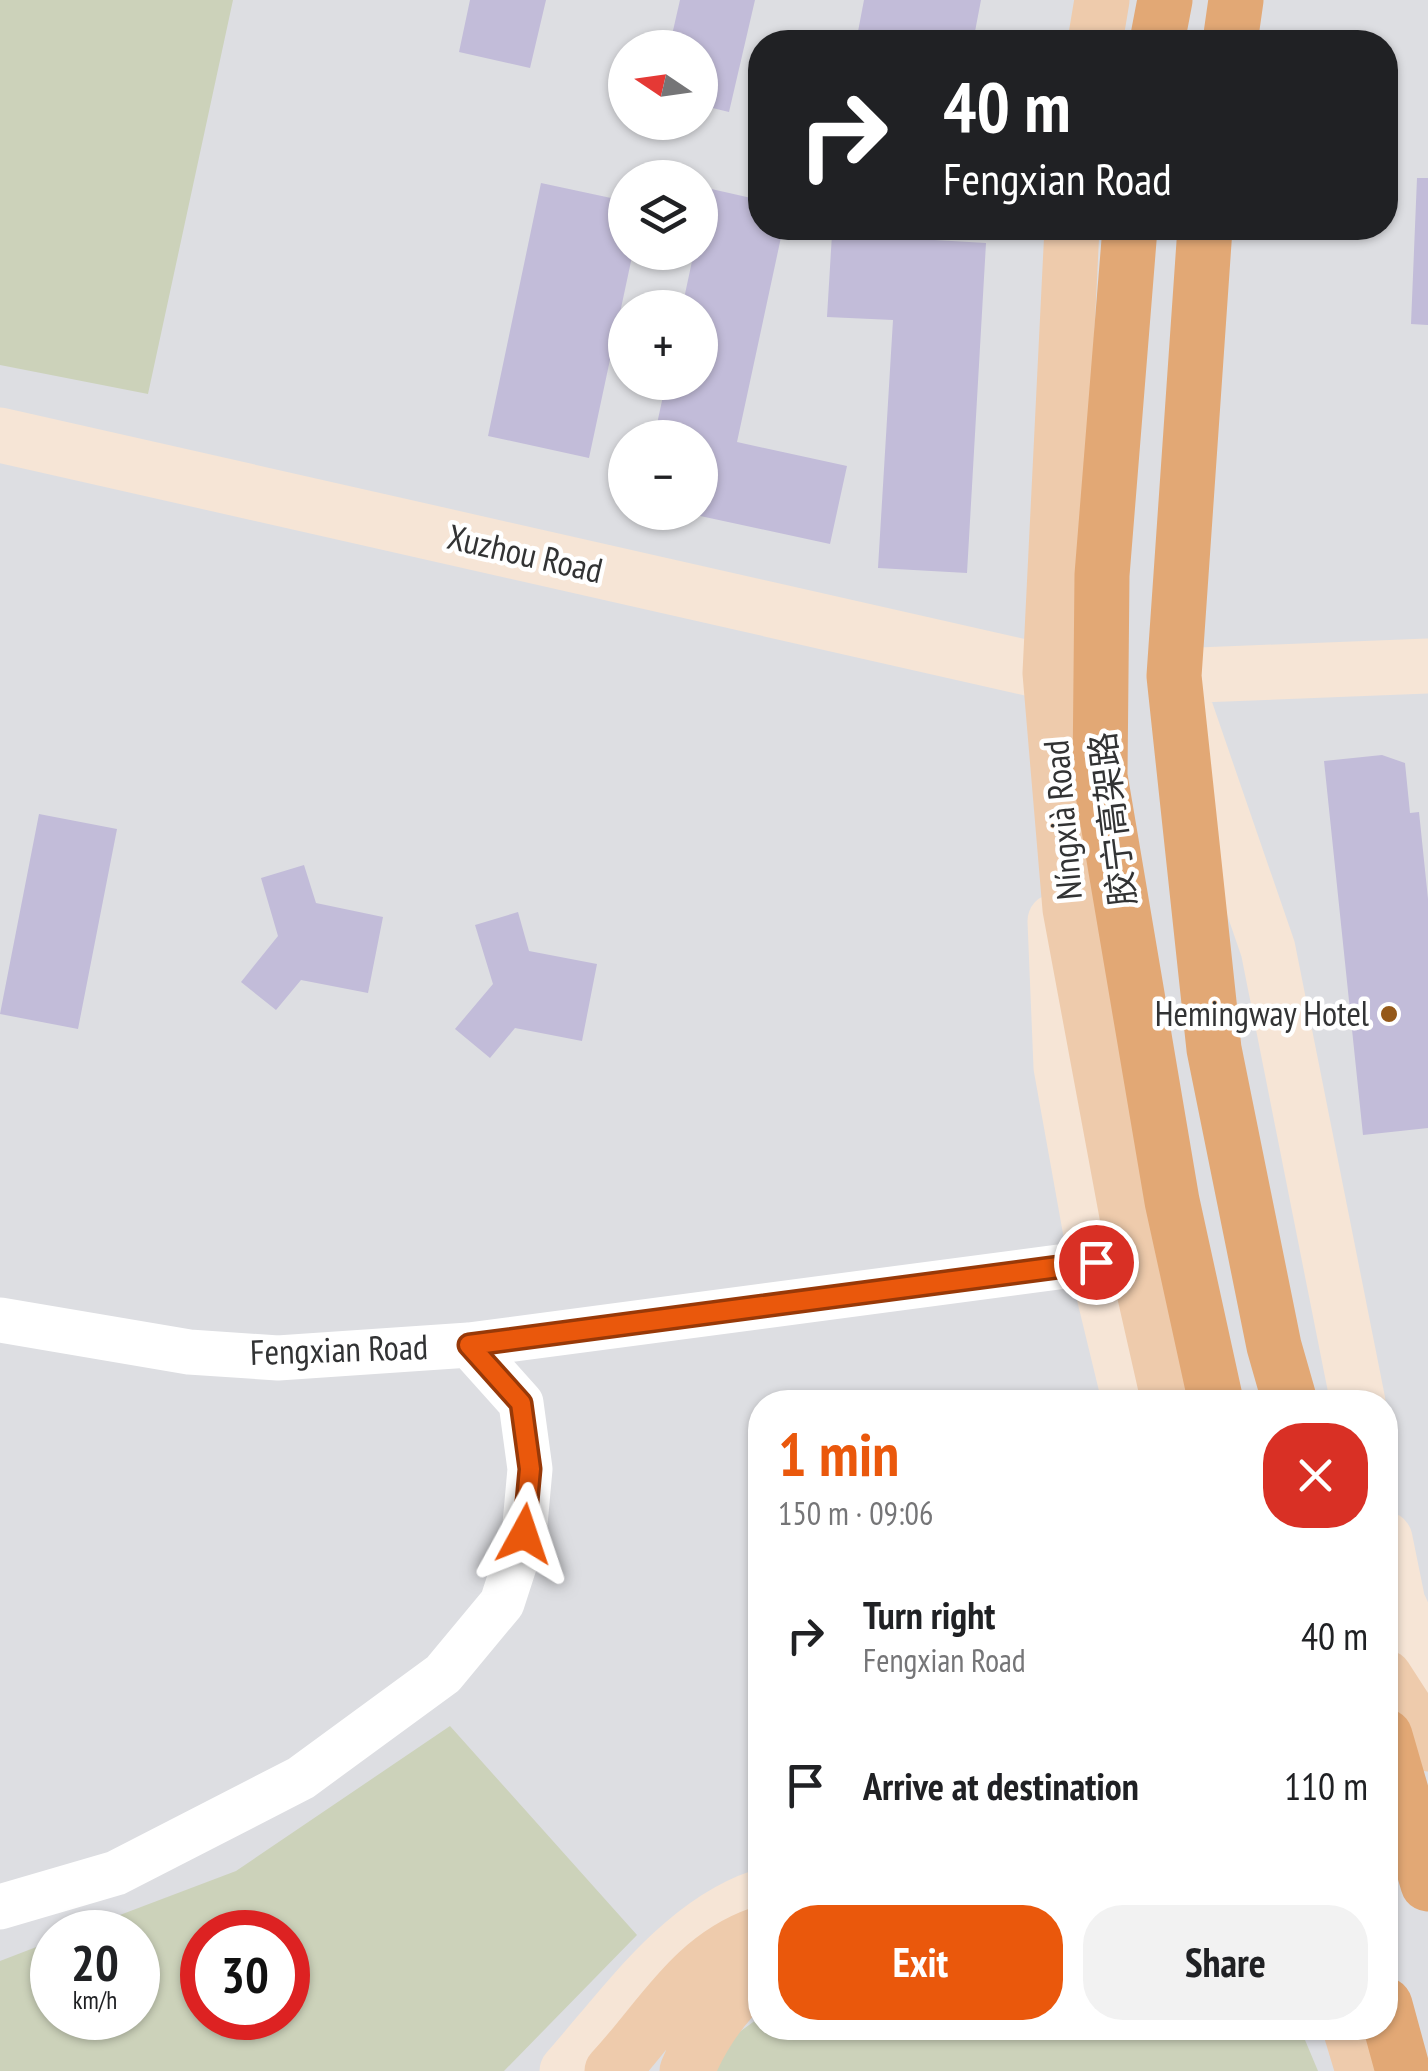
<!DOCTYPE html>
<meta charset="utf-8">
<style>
body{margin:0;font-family:"PT Sans Narrow","Noto Sans SC",sans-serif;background:#f2f2f2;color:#202124;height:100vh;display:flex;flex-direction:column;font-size:38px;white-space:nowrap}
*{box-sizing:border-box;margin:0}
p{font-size:32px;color:#757577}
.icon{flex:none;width:55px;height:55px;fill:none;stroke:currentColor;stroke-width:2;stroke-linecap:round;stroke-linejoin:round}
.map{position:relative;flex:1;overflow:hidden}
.side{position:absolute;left:748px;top:1390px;width:650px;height:650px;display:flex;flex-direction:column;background:#fff;border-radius:40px;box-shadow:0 2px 8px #0004}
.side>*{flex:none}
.guide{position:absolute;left:748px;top:30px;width:650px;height:210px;border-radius:40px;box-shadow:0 2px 8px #0004;background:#202124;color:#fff;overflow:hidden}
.needle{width:65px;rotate:283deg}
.controls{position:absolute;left:608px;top:30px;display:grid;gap:20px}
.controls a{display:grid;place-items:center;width:110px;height:110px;border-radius:50%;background:#fff;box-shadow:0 2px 8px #0004;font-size:50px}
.speed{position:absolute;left:30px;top:1910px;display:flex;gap:20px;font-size:50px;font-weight:700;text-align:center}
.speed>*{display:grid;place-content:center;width:130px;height:130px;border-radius:50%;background:#fff;box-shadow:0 2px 8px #0004;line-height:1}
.speed small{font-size:25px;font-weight:400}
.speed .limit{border:15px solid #d22;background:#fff;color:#111}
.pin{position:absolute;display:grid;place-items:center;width:85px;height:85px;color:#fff;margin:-42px;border:5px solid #fff;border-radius:50%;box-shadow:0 2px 10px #0007}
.me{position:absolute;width:110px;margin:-55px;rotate:5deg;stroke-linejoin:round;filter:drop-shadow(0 0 8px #0008)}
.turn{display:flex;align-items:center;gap:35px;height:210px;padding:0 30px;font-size:45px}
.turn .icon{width:130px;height:130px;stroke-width:2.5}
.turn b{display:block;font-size:70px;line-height:85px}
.round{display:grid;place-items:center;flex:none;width:105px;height:105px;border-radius:40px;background:#f2f2f2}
.headline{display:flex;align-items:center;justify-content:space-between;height:170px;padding:0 30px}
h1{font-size:60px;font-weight:700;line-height:75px;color:#ea580c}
.primary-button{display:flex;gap:20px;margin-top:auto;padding:20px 30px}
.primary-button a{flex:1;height:115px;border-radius:40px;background:#ea580c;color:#fff;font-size:40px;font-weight:700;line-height:115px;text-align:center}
.primary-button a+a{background:#f2f2f2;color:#202124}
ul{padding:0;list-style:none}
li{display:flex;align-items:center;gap:30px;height:150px;padding:0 30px}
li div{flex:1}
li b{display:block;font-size:38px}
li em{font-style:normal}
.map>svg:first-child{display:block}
.green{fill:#ccd2ba;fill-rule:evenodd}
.building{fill:#c2bcd9}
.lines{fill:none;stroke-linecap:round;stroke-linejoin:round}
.street{stroke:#fff;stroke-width:45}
.secondary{stroke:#f6e5d6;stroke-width:55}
.primary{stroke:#eecbac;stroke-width:55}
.highway{stroke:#e2a875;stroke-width:55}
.route-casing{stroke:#983908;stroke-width:25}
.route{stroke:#ea580c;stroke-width:18}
.poi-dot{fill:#95591a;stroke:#fff;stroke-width:4}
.labels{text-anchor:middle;stroke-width:9;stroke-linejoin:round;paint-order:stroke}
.street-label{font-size:35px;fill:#323334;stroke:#fff}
.poi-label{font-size:35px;fill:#323334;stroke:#fff;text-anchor:end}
</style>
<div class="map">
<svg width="1428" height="2071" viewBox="0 0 1428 2071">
<rect width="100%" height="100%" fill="#dddee2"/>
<!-- green -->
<path class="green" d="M 0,0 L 233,0 L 148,394 L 0,365 Z
M 450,1726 L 637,1935 L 504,2071 L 0,2071 L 0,1961 L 52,1941 L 52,2018 L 138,2018 L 138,1932 L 75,1932 L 236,1871 ZM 202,1932 L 288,1932 L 288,2018 L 202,2018 Z
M 760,2017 L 760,2028 L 1300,2028 L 1318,2071 L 686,2071 Z"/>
<!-- building -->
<path class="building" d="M 470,0 L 546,0 L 530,68 L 459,52 Z
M 680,0 L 755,0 L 729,112 L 700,105 L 700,48 L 669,48 Z
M 864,0 L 981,0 L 973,42 L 856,42 Z
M 1417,178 L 1428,178 L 1428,325 L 1411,324 Z
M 541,183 L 625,201 L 625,252 L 633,252 L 589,458 L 488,436 Z
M 707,188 L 760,200 L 760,228 L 783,228 L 737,442 L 847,466 L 830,544 L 691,514 L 700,512 L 700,438 L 654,438 L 666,382 L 700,382 L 700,308 L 682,308 L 694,252 L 700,252 Z
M 832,234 L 986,243 L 967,573 L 878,568 L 893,320 L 827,317 Z
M 1382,755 L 1405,763 L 1410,813 L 1419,812 L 1428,899 L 1428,1128 L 1363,1135 L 1324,761 Z
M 39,814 L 117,829 L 78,1029 L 0,1014 Z
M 304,865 L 316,903 L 383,917 L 368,993 L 301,980 L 276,1010 L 241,982 L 278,936 L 261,878 Z
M 518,912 L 529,951 L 597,964 L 582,1041 L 515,1028 L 490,1058 L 455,1029 L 493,984 L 475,925 Z"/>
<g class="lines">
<!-- street -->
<path class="street" d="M 0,1320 L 189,1352 L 278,1358 L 469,1345 L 1096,1262
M 0,1907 L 116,1873 L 301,1778 L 443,1674 L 502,1603 L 524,1535 L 530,1469 L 521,1403 L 469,1345"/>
<!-- secondary -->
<path class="secondary" d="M 0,435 L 1050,673
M 1055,921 L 1061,1067 L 1096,1262 L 1130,1402
M 1358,1402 L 1268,949 L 1174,676 L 1428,666
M 1385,1539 L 1398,1603 L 1428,1667
M 567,2071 C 622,2009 680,1924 760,1897"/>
<!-- primary -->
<path class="primary" d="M 1095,42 L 1102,0
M 1072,228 L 1050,673 L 1070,909 L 1128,1221 L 1169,1402
M 1385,1677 L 1428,1744
M 1350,2028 L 1363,2071
M 612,2071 C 660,2020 691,1958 760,1934
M 687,2071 C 703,2032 726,1999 760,1973"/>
<!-- highway -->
<path class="highway" d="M 1157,42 L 1165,0
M 1230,42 L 1236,0
M 1130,228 L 1102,575 L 1100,776 L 1172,1201 L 1216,1402
M 1205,228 L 1174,676 L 1214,1049 L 1274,1346 L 1290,1402
M 1385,1736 L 1428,1884
M 1385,2005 L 1403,2071"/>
</g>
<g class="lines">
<defs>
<path id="route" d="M 524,1534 L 530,1469 L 521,1403 L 469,1345 L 1096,1262"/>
</defs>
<!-- route casing -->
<use href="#route" class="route-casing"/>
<!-- route -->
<use href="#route" class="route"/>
</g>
<!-- markers -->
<circle class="poi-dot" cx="1389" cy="1014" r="10"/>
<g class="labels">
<!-- street labels -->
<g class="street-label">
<text transform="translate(525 554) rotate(13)" y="12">Xuzhou Road</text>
<text transform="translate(1113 819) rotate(-97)" y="12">胶宁高架路</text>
<text transform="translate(1063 820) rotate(-95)" y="12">Níngxià Road</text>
<text transform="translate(339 1350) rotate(-2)" y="12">Fengxian Road</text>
</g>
<!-- poi labels -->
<g class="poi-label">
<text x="1369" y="1026">Hemingway Hotel</text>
</g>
</g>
</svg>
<div class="controls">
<a><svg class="needle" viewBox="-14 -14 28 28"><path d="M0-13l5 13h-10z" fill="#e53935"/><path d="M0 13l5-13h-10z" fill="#757577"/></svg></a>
<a><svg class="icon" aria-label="layers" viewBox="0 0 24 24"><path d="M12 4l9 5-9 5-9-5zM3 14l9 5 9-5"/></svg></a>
<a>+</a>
<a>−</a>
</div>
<div class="speed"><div>20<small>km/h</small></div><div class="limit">30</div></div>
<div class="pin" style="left:1096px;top:1262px;background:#d93025"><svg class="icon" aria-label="arrive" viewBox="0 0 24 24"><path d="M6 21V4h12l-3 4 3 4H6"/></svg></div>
<svg class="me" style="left:524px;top:1534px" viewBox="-20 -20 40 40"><path d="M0-17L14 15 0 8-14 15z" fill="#ea580c" stroke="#fff" stroke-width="4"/></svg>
<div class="guide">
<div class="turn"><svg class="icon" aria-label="right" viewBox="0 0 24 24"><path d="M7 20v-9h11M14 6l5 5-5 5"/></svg><div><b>40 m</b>Fengxian Road</div></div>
</div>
<section class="side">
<div class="headline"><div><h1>1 min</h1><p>150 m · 09:06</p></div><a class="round" style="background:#d93025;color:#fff"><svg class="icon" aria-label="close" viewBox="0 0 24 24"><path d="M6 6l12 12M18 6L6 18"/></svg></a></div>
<ul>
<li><svg class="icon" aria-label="right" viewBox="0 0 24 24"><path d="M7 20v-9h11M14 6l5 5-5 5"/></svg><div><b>Turn right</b><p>Fengxian Road</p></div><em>40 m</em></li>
<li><svg class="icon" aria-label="arrive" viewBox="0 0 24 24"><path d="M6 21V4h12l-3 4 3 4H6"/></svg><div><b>Arrive at destination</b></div><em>110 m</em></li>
</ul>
<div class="primary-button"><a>Exit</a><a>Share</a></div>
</section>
</div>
